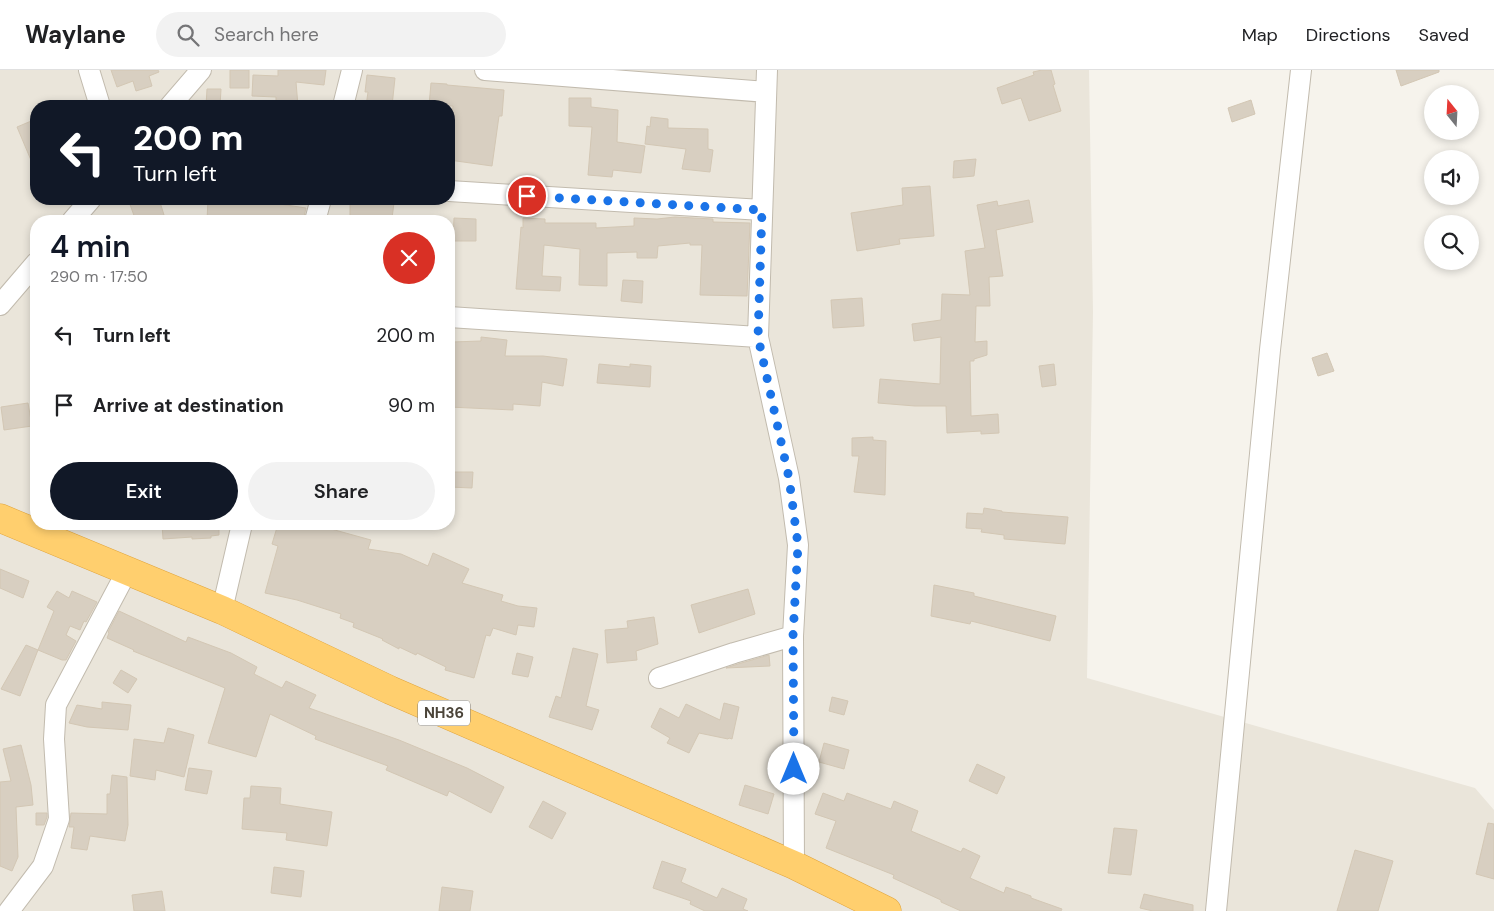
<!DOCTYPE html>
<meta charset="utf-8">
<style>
body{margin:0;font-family:"DM Sans",sans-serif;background:#f2f2f2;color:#202124;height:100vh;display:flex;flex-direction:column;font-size:19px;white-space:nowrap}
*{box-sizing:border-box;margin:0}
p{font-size:16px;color:#757577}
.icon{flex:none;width:28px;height:28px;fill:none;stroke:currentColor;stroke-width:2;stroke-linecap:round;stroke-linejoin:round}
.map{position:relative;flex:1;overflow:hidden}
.sheet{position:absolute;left:30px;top:145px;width:425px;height:315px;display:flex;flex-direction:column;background:#fff;border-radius:20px;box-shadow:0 2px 8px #0003}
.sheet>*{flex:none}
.guide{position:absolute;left:30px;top:30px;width:425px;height:105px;border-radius:20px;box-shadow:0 2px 8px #0003;background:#111827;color:#fff;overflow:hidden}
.needle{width:32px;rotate:342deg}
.buttons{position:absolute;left:1424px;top:15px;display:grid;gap:10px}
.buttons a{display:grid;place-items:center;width:55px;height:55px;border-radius:50%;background:#fff;box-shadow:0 2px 8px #0003;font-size:25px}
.pin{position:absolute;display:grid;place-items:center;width:42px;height:42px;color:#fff;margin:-21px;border:2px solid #fff;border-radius:50%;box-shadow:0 1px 5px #0007}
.me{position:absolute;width:55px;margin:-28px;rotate:0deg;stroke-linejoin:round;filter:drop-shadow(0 0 4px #0008)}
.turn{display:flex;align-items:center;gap:18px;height:105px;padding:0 20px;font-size:22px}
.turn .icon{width:65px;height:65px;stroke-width:2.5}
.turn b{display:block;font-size:35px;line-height:42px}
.round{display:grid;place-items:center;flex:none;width:52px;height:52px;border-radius:26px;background:#f2f2f2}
.summary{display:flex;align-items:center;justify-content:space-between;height:85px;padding:0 20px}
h1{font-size:30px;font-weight:600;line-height:38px;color:#111827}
.primary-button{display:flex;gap:10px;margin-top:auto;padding:10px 20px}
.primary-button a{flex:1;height:58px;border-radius:30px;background:#111827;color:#fff;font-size:20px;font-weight:600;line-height:58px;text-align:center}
.primary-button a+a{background:#f2f2f2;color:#202124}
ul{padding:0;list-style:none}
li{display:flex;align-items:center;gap:15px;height:70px;padding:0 20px}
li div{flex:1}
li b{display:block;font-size:19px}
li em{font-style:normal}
header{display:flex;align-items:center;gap:30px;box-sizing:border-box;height:70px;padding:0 25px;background:#fff;border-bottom:1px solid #e0e0e0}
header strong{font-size:24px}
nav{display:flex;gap:28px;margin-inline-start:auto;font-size:18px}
.search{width:350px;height:45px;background:#f2f2f2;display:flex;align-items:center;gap:12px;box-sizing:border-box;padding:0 18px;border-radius:28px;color:#757577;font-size:19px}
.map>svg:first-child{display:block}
.residential{fill:#eae5da;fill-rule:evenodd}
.building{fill:#d8cfc1;stroke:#d3c7b4}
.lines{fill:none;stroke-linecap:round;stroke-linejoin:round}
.street-casing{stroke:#c2bbae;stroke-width:22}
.highway-casing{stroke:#e0a43c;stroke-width:29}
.street{stroke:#fff;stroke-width:20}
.highway{stroke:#ffcf6e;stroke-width:28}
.route{stroke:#1a73e8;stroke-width:9;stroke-dasharray:0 16.2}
.labels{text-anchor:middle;stroke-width:4;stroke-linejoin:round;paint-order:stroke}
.shield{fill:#fff;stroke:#817c74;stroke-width:1}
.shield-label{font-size:15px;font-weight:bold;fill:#4b4439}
</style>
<header>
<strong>Waylane</strong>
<div class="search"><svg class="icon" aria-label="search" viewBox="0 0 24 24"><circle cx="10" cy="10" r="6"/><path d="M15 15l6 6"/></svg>Search here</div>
<nav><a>Map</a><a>Directions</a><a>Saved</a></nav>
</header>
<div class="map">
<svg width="1494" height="841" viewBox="0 0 1494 841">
<rect width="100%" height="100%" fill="#f6f3ec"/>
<!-- residential -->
<path class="residential" d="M 0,0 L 1089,0 L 1093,242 L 1087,608 L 1475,718 L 1494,740 L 1494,841 L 0,841 ZM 36,36 L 449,36 L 449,129 L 36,129 ZM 36,151 L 449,151 L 449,454 L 36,454 Z"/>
<!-- building -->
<path class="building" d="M 111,0 L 158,0 L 159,2 L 149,6 L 152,16 L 136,21 L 133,11 L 117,17 Z
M 230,0 L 249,0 L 249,18 L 230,18 Z
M 278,0 L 326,0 L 324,15 L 296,12 L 298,36 L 276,36 L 276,27 L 252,26 L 253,5 L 278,6 Z
M 1042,0 L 1051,0 L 1055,14 L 1053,15 L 1061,41 L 1029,51 L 1021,28 L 1002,34 L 997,18 L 1034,5 L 1033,2 Z
M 1396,0 L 1439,0 L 1439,2 L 1401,16 Z
M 367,5 L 395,8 L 392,36 L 366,36 L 368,22 L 365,22 Z
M 431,13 L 447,14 L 447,15 L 504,20 L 502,46 L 499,46 L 492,96 L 449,90 L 449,72 L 453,36 L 429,36 Z
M 207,19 L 221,19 L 220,36 L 206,36 Z
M 569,28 L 591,28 L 591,37 L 618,40 L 617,72 L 645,76 L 641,103 L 613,100 L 612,107 L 588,105 L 592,57 L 569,56 Z
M 1251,30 L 1255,44 L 1232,52 L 1228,38 Z
M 651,47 L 668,49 L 668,58 L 708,59 L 708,79 L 713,80 L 710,102 L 682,99 L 686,79 L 645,74 L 647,56 L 650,57 Z
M 36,49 L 36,102 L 17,57 Z
M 976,89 L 974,106 L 953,108 L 954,91 Z
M 930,116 L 934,166 L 899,169 L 900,174 L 857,181 L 851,143 L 903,135 L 902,118 Z
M 128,129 L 159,129 L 164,145 L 146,151 L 136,151 Z
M 208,129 L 266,129 L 266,132 L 306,138 L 303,151 L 277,151 L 234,147 L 234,151 L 207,151 Z
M 350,129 L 394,133 L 392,148 L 369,146 L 369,151 L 350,151 Z
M 1029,130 L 1033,152 L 996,160 L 1003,206 L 989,207 L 990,236 L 976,236 L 975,272 L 987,271 L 987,285 L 974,289 L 974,291 L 970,291 L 971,346 L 998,344 L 999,363 L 981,364 L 981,361 L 947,363 L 946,336 L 915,336 L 878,333 L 880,309 L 940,314 L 941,267 L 914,271 L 912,254 L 941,250 L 942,224 L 970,225 L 965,181 L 985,178 L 977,135 L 997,131 L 998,136 Z
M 675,147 L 713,149 L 713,152 L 750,153 L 747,226 L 700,225 L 702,175 L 690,175 L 690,173 L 658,176 L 657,188 L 637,188 L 637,182 L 607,183 L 607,216 L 579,215 L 580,179 L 544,175 L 542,206 L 561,207 L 560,221 L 516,219 L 521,157 L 523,158 L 523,148 L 545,149 L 545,153 L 596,153 L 596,158 L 634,156 L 634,148 L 657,149 Z
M 454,148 L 476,149 L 476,171 L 453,171 Z
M 623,210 L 643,211 L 642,233 L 621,231 Z
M 862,228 L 864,256 L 833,258 L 831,230 Z
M 481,267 L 507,270 L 505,286 L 543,286 L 567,289 L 563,316 L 542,312 L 540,336 L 513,334 L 513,340 L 449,337 L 449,311 L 452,311 L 452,272 L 481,271 Z
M 1327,283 L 1334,301 L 1318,306 L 1312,288 Z
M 599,294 L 630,297 L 630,294 L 651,296 L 650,317 L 597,313 Z
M 1054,294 L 1056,315 L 1042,317 L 1039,296 Z
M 28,333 L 32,356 L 4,360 L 1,337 Z
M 873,367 L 873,370 L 886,371 L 885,425 L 854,422 L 859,386 L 852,386 L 852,368 Z
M 449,402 L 473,402 L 472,418 L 449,417 Z
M 984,438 L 1002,441 L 1002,442 L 1068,447 L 1065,474 L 1004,469 L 1004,465 L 981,462 L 982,459 L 966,458 L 967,443 L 983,444 Z
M 162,454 L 219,454 L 219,465 L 211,466 L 211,468 L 192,469 L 192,467 L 163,469 Z
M 278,454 L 313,454 L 371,470 L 368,479 L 401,484 L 428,496 L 433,483 L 469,499 L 462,513 L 503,525 L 501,531 L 518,536 L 537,538 L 534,557 L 518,555 L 516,565 L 493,558 L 490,566 L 486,565 L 474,608 L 445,600 L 446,597 L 417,583 L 416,585 L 399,577 L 399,579 L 382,570 L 383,569 L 353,557 L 354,553 L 340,548 L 341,544 L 297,530 L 265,523 L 278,476 L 272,474 Z
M 0,499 L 29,511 L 23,528 L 0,518 Z
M 934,515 L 974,523 L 974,526 L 1056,546 L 1050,571 L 971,551 L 970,554 L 931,546 Z
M 748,519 L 755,544 L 699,563 L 691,535 Z
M 57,521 L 69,528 L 72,521 L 97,532 L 86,552 L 84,551 L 80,560 L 70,556 L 66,565 L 76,571 L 66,590 L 62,590 L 38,580 L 54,541 L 47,537 Z
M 119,541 L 186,572 L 188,567 L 231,583 L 257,597 L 254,604 L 282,618 L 286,611 L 316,625 L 309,638 L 399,670 L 467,698 L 504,717 L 491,743 L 449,721 L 447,726 L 386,700 L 388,696 L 315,669 L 316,666 L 270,644 L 256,687 L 208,673 L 225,618 L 133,581 L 134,580 L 107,568 L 109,563 L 108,562 Z
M 654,547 L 658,574 L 636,581 L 637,590 L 607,593 L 605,560 L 628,558 L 627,551 Z
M 26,575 L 38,580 L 20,626 L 1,619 Z
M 573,578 L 598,584 L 586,636 L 599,640 L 592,660 L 549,647 L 556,626 L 561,628 Z
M 517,583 L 533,587 L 528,607 L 512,604 Z
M 769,585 L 770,596 L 726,598 L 738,594 Z
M 121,600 L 137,609 L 128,623 L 113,613 Z
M 832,627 L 848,631 L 844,645 L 829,641 Z
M 102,632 L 131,635 L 128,660 L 87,657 L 69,653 L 77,635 L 102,639 Z
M 724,633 L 739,637 L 732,669 L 729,668 L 728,669 L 699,663 L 689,683 L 667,673 L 670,668 L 651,657 L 660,638 L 679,648 L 686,634 L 720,650 Z
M 168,658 L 194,665 L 184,707 L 156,700 L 155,710 L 130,706 L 134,669 L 164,673 Z
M 824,673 L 849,680 L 844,699 L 819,692 Z
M 21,675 L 31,715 L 33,735 L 16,737 L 18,787 L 12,801 L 0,796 L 0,712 L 11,711 L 3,679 Z
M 977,694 L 1005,707 L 997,724 L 969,711 Z
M 189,698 L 212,701 L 207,724 L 185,720 Z
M 112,705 L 127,707 L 128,755 L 125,771 L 90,766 L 87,780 L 71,778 L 74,757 L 69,757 L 71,743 L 107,744 L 107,724 L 110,724 Z
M 745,715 L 774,724 L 768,744 L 739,735 Z
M 251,716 L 281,718 L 280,734 L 332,742 L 327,776 L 286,770 L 287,763 L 242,759 L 244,728 L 250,728 Z
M 823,723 L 844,731 L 847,723 L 891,739 L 894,731 L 918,741 L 911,761 L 961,782 L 963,778 L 980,786 L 970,808 L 1004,823 L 1006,817 L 1031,826 L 1031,828 L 1062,839 L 1061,841 L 961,841 L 941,832 L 941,830 L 893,808 L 894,805 L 826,778 L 836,751 L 815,744 Z
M 543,731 L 566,743 L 552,769 L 529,757 Z
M 36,743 L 47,743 L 47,747 L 44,755 L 36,755 Z
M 1488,753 L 1494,754 L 1494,809 L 1476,804 Z
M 1114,758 L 1137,760 L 1131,805 L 1108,803 Z
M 1355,780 L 1393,791 L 1378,841 L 1337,841 Z
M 662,791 L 686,799 L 681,812 L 717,828 L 722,818 L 747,829 L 743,839 L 748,841 L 705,841 L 690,834 L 691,831 L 653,818 Z
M 274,797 L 304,801 L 301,827 L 271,823 Z
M 442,817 L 473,821 L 470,841 L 439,841 Z
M 162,821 L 165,841 L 134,841 L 132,825 Z
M 1144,824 L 1193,835 L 1193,841 L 1153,841 L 1140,838 Z"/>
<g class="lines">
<defs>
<path id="street" d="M 89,0 L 100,36
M 485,0 L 766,22
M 767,0 L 758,267 L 789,408 L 798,475 L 793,566 L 794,795
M 170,36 L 201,0
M 343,36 L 352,0
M 449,121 L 762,140
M 72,151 L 91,129
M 315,151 L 321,129
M 0,235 L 36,193
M 449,247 L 758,267
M 222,540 L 242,454
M 659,608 L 734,583 L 793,566
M 9,841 L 43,796 L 59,749 L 54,669 L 56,635 L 127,501
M 1216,841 L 1270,280 L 1301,0"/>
<path id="highway" d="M 0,448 L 222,540 L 390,620 L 794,795 L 887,841"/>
</defs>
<!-- street casing -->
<use href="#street" class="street-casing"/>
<!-- highway casing -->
<use href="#highway" class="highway-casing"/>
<!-- street -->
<use href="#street" class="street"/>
<!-- highway -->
<use href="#highway" class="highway"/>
</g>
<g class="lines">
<!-- route -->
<path class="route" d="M 527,126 L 762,140 L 758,267 L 789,408 L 798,475 L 793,566 L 794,699"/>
</g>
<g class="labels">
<!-- shield labels -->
<rect class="shield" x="418" y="630.5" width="52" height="25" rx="4"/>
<g class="shield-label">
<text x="444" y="648">NH36</text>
</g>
</g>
</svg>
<div class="buttons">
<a><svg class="needle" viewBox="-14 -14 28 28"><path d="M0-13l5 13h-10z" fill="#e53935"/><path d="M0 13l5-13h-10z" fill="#757577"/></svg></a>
<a><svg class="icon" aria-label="sound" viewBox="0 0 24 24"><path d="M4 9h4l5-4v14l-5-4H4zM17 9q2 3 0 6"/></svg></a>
<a><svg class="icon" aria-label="search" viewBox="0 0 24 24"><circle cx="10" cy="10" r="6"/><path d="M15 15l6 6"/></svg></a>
</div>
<div class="pin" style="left:527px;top:126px;background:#d93025"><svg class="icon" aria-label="arrive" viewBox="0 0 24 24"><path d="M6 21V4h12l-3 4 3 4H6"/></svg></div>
<svg class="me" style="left:794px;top:699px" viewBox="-20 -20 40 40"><circle r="19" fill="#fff"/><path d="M0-13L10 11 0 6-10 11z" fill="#1a73e8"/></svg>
<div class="guide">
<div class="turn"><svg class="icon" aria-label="left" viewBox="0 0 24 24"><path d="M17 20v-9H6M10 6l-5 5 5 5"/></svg><div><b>200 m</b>Turn left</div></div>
</div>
<section class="sheet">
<div class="summary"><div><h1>4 min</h1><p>290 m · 17:50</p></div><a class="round" style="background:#d93025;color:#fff"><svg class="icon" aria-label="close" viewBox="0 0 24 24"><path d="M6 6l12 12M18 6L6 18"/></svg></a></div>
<ul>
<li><svg class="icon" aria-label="left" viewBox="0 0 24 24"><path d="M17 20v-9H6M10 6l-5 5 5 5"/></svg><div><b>Turn left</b></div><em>200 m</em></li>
<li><svg class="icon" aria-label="arrive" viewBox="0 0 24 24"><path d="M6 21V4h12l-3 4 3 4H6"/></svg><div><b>Arrive at destination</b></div><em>90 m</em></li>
</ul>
<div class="primary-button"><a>Exit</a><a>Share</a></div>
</section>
</div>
